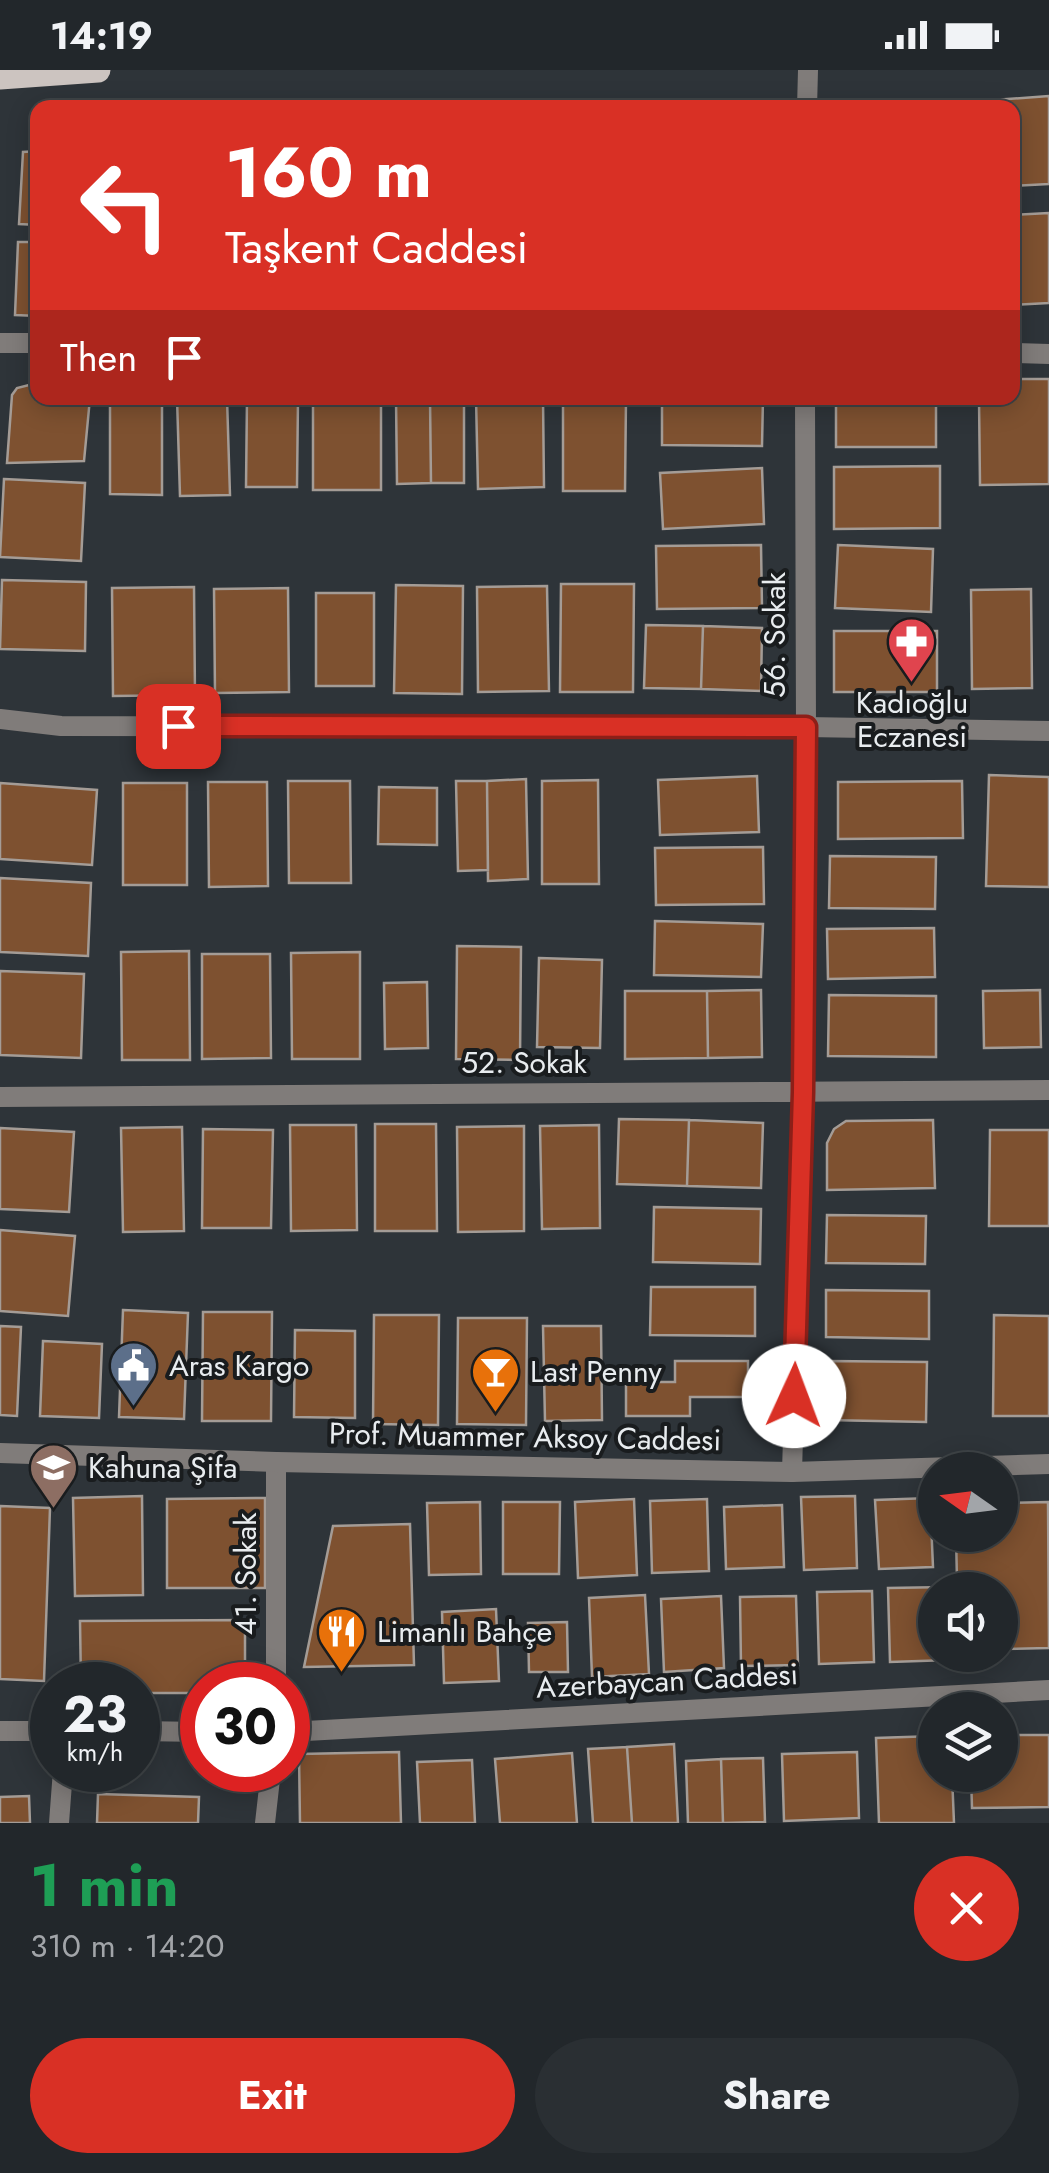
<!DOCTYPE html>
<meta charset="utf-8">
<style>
body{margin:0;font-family:Jost,sans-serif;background:#2a2f33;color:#f1f3f6;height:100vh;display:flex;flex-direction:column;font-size:38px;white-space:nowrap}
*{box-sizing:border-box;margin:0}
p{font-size:32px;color:#a2a5a9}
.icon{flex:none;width:55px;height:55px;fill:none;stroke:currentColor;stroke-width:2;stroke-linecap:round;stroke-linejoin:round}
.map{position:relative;height:1753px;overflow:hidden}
.details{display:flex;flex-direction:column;background:#22272b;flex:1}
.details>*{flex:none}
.hud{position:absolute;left:30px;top:30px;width:990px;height:305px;border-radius:20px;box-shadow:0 5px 25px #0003,0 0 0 2px #3f4447;background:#d93025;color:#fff;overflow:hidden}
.needle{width:65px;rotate:284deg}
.controls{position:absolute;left:918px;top:1382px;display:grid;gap:20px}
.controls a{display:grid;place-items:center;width:100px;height:100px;border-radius:50%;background:#22272b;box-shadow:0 5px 25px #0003,0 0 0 2px #3f4447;font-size:50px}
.speed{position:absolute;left:30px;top:1592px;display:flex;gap:20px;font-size:50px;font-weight:700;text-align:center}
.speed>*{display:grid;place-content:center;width:130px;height:130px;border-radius:50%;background:#22272b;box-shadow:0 5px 25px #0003,0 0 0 2px #3f4447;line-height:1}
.speed small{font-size:25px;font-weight:400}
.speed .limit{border:15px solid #d22;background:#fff;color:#111}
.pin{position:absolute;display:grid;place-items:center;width:85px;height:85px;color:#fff;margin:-42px;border-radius:20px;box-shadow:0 5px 15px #0006}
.me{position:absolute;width:110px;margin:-55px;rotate:2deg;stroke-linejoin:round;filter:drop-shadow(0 0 8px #0008)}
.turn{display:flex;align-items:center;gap:35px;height:210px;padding:0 30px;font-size:45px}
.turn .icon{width:130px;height:130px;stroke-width:2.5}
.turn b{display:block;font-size:70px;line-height:85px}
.then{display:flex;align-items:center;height:95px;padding:0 30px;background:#0003;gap:20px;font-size:38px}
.round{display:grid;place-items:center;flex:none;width:105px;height:105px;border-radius:52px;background:#2a2f33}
.overview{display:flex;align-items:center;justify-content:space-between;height:170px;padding:0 30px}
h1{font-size:60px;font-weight:700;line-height:75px;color:#1e9e55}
.button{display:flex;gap:20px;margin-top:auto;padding:20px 30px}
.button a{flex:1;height:115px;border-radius:60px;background:#d93025;color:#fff;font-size:40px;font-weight:700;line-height:115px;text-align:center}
.button a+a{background:#2a2f33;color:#f1f3f6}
.status{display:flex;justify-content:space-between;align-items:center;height:70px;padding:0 50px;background:#22272b;direction:ltr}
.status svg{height:28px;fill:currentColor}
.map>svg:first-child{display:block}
.building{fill:#7e5130;stroke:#a49c96;stroke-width:2.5}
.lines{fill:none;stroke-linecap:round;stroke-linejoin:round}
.minor{stroke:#807c7a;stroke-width:20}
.tertiary{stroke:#807c7a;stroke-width:20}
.primary{stroke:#ccc4c0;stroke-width:25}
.route-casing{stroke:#8d1f18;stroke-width:25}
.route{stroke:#d93025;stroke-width:18}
.labels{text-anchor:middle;stroke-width:8;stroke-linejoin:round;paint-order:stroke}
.street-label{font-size:30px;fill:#e8ecef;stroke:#191c1e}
.poi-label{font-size:30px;fill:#e8ecef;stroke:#191c1e;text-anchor:start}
</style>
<div class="status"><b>14:19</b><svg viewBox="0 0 49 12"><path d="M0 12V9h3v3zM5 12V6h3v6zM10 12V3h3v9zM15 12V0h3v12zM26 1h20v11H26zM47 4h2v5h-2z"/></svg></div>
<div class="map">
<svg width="1049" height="1753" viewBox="0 0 1049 1753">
<rect width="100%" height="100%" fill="#2e3439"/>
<!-- building -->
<path class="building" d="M 1049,26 L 1049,114 L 1012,116 L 1012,38 L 981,38 L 980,31 Z
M 38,81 L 38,155 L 19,154 L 23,82 Z
M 1049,143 L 1049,233 L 1012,235 L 1012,145 Z
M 18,172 L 38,172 L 38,246 L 15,245 Z
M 1012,309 L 1049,309 L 1049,414 L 980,415 L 979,328 L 1012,328 Z
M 29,315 L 38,315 L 38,328 L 90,328 L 84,391 L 7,393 L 12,325 L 17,318 Z
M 110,328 L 162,328 L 162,425 L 110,424 Z
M 177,328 L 227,328 L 230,425 L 180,426 Z
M 247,328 L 298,328 L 297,417 L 246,417 Z
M 313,328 L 381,328 L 381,420 L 313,420 Z
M 396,328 L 430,328 L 431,413 L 397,414 Z
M 430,328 L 464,328 L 464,413 L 431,413 Z
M 476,328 L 543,328 L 544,417 L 478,419 Z
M 563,328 L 626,328 L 625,421 L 563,421 Z
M 662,328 L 763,328 L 762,376 L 662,375 Z
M 836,328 L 936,328 L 936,377 L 836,377 Z
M 940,396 L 940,458 L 834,459 L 834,397 Z
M 762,398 L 764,454 L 663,459 L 660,403 Z
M 4,409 L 85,413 L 81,491 L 0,487 Z
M 761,475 L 762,538 L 657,539 L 656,476 Z
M 838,475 L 933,479 L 931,542 L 835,538 Z
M 2,510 L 86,512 L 85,581 L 0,579 Z
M 561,514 L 634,514 L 633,622 L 560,622 Z
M 396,515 L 463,516 L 462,624 L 394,623 Z
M 547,516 L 549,621 L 478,622 L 477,517 Z
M 194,517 L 195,625 L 113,626 L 112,518 Z
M 288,518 L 289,622 L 215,623 L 214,519 Z
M 1031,519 L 1032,618 L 972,619 L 971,520 Z
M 316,523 L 374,523 L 374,616 L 316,616 Z
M 646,555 L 703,556 L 701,619 L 644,618 Z
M 703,556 L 762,558 L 761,621 L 701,619 Z
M 834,561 L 937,561 L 937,622 L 834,622 Z
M 989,705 L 1049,707 L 1049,817 L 986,816 Z
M 757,706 L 759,762 L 660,765 L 658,710 Z
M 526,709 L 528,809 L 488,811 L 487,711 Z
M 598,710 L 599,814 L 542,814 L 542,711 Z
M 288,711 L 350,711 L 351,813 L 289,813 Z
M 456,711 L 487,711 L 488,800 L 458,801 Z
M 962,711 L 963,768 L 838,769 L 838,712 Z
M 208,712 L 267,712 L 268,816 L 209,817 Z
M 0,713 L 97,720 L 92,795 L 0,789 Z
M 123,713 L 187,713 L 187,815 L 123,815 Z
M 379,717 L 437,718 L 437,775 L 378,774 Z
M 763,777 L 764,834 L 656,835 L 655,778 Z
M 830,786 L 936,787 L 935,839 L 829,838 Z
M 0,808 L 91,813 L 88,886 L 0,882 Z
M 655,851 L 763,854 L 761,907 L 654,905 Z
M 934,858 L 935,907 L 828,909 L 827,859 Z
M 457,876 L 521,877 L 520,990 L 456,989 Z
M 189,881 L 190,990 L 122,990 L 121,882 Z
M 360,882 L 360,989 L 292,989 L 291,883 Z
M 202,884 L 270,884 L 271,988 L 202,989 Z
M 539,888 L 602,890 L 600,978 L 537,977 Z
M 0,901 L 84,904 L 81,988 L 0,985 Z
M 427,912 L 428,978 L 385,979 L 384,913 Z
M 761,920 L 762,987 L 708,988 L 707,921 Z
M 1040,920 L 1041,977 L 984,978 L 983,921 Z
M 625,921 L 707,921 L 708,988 L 625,989 Z
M 829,925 L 936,926 L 936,987 L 828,986 Z
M 619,1049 L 689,1050 L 687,1116 L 617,1114 Z
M 689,1050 L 763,1053 L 761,1118 L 687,1116 Z
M 933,1050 L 935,1118 L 827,1120 L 827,1073 L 834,1059 L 846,1051 Z
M 375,1054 L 436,1054 L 437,1161 L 375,1161 Z
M 290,1055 L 356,1055 L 357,1160 L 291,1161 Z
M 599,1055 L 600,1158 L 542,1159 L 540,1056 Z
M 524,1056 L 524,1161 L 458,1162 L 457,1057 Z
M 182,1057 L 184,1161 L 123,1162 L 121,1058 Z
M 0,1058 L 74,1062 L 69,1142 L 0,1139 Z
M 203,1059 L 273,1060 L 271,1158 L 202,1158 Z
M 990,1060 L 1049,1060 L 1049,1156 L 989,1156 Z
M 654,1137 L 761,1139 L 760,1194 L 653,1192 Z
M 827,1145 L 926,1146 L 925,1194 L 826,1193 Z
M 0,1160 L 75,1166 L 68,1246 L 0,1241 Z
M 651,1217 L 755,1217 L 755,1266 L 650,1265 Z
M 826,1220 L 929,1221 L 929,1269 L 826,1267 Z
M 123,1240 L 188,1243 L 184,1349 L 119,1347 Z
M 203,1242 L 272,1242 L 271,1351 L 202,1351 Z
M 374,1245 L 439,1245 L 438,1355 L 373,1354 Z
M 994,1245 L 1049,1246 L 1049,1346 L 993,1346 Z
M 458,1248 L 527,1248 L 526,1355 L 457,1354 Z
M 0,1256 L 21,1257 L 17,1346 L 0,1345 Z
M 543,1256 L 601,1256 L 602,1350 L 545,1351 Z
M 295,1260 L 355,1261 L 355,1348 L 294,1347 Z
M 43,1271 L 102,1274 L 99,1348 L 40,1346 Z
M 675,1291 L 748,1291 L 748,1327 L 690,1327 L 690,1346 L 626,1346 L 626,1312 L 675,1312 Z
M 829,1291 L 927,1292 L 926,1352 L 827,1350 Z
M 142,1426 L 143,1525 L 75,1526 L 73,1428 Z
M 855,1426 L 857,1498 L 804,1500 L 801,1427 Z
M 265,1428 L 265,1518 L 167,1518 L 167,1429 Z
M 930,1428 L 933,1497 L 879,1499 L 875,1430 Z
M 634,1429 L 637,1505 L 578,1508 L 575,1432 Z
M 707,1429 L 709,1501 L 652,1503 L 650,1431 Z
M 480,1432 L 481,1504 L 429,1505 L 427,1433 Z
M 503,1432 L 560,1432 L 559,1504 L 503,1504 Z
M 1048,1432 L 1049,1578 L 1000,1579 L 1000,1520 L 971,1520 L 970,1511 L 957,1511 L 956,1465 L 1000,1465 L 1000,1433 Z
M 782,1435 L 784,1497 L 726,1499 L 724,1437 Z
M 0,1436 L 50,1438 L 44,1611 L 0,1609 Z
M 410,1454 L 414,1595 L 304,1597 L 333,1456 Z
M 947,1517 L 947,1520 L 935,1520 L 935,1585 L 948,1585 L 949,1590 L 890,1592 L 888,1518 Z
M 872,1521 L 874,1592 L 819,1594 L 817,1522 Z
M 645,1525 L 649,1604 L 592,1607 L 589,1528 Z
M 721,1526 L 724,1598 L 664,1602 L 661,1529 Z
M 796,1526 L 798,1595 L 741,1596 L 740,1527 Z
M 496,1539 L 499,1611 L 444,1613 L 442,1542 Z
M 245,1550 L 245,1615 L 202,1615 L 202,1623 L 138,1623 L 138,1615 L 81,1615 L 80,1551 Z
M 567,1552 L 568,1602 L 529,1602 L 528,1553 Z
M 1000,1665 L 1049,1665 L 1049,1737 L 972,1738 L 971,1705 L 1000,1705 Z
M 935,1666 L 935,1705 L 952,1705 L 954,1753 L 879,1753 L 876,1668 Z
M 674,1674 L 678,1753 L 632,1753 L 627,1677 Z
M 627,1677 L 632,1753 L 593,1753 L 588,1679 Z
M 399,1682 L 401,1753 L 300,1753 L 299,1684 Z
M 857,1682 L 859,1748 L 784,1751 L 782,1684 Z
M 572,1683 L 577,1753 L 500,1753 L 495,1689 Z
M 763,1688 L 765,1752 L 723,1753 L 721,1689 Z
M 721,1689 L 723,1753 L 688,1753 L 686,1691 Z
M 472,1690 L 475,1753 L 420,1753 L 417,1692 Z
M 98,1724 L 199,1727 L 198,1753 L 97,1753 Z
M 29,1726 L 30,1753 L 0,1753 L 0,1727 Z"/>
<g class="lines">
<!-- minor -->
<path class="minor" d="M 807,38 L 808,0
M 0,273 L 38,273
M 1012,283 L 1049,284
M 0,1027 L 1049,1020
M 792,1402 L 803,1022 L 806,657 L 805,328
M 276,1615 L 276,1392
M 0,1661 L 52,1661
M 138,1661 L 202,1662
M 288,1662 L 1049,1620
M 59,1753 L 63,1700
M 265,1753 L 271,1700"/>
<!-- tertiary -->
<path class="tertiary" d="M 0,649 L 61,656 L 806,657 L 1049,661
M 0,1383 L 276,1392 L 792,1402 L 1049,1394"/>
<!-- primary -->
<path class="primary" d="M 0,7 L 98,0"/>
</g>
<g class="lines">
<defs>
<path id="route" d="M 178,656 L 806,657 L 803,1022 L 794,1326"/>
</defs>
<!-- route casing -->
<use href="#route" class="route-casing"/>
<!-- route -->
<use href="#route" class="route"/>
</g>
<!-- icons -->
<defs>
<symbol id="pharmacy-pin" viewBox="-11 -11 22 30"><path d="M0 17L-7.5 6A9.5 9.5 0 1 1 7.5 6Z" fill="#e0444e" stroke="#191c1e"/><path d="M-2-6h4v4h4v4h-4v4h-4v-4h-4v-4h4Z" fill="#fff"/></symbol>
<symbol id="civic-pin" viewBox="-11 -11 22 30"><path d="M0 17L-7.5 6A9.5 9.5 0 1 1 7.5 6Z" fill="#5c6f8a" stroke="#191c1e"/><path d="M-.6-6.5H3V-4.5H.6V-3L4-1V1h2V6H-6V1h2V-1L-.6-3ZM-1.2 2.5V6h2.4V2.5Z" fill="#fff"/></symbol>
<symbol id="bar-pin" viewBox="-11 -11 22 30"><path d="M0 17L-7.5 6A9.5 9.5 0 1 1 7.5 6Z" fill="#e8710a" stroke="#191c1e"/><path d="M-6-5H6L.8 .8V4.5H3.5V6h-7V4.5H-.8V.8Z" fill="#fff"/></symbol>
<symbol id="school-pin" viewBox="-11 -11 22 30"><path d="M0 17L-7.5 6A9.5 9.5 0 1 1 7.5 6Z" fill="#8d6e63" stroke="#191c1e"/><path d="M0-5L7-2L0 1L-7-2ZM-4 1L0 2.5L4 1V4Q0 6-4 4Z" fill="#fff"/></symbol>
<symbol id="restaurant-pin" viewBox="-11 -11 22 30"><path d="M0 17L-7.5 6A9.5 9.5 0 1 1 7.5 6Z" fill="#e8710a" stroke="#191c1e"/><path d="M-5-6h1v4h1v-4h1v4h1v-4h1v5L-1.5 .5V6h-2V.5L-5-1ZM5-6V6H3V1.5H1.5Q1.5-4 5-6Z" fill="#fff"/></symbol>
</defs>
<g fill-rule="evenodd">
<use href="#pharmacy-pin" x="884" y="544" width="55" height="75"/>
<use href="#civic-pin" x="106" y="1268" width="55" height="75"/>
<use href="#bar-pin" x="468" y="1274" width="55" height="75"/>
<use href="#school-pin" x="26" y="1370" width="55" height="75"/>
<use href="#restaurant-pin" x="314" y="1534" width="55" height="75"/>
</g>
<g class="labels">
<!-- street labels -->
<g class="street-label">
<text transform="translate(775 565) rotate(-90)" y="10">56. Sokak</text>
<text x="524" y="1003">52. Sokak</text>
<text transform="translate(525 1367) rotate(1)" y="10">Prof. Muammer Aksoy Caddesi</text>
<text transform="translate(246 1504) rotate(-90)" y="10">41. Sokak</text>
<text transform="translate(667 1611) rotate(-3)" y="10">Azerbaycan Caddesi</text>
</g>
<!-- poi labels -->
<g class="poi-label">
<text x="912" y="643" text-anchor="middle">Kadıoğlu<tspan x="912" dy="34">Eczanesi</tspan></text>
<text x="169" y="1306">Aras Kargo</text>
<text x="530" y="1312">Last Penny</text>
<text x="88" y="1408">Kahuna Şifa</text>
<text x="377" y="1572">Limanlı Bahçe</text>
</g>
</g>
</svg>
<div class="controls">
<a><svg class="needle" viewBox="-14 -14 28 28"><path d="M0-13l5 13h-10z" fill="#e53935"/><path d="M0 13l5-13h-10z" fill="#a2a5a9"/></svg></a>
<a><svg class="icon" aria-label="sound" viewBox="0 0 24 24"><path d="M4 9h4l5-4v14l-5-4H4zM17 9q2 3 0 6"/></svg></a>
<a><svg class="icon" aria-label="layers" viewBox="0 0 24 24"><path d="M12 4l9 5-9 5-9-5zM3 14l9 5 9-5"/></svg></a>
</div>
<div class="speed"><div>23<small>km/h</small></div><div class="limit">30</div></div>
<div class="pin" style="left:178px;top:656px;background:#d93025"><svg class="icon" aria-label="arrive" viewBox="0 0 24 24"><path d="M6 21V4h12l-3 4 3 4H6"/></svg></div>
<svg class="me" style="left:794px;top:1326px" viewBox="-20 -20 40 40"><circle r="19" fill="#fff"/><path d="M0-13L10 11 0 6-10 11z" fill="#d93025"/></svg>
<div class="hud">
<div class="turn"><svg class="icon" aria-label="left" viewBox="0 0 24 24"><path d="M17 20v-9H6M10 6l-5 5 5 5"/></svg><div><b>160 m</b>Taşkent Caddesi</div></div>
<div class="then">Then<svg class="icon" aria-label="arrive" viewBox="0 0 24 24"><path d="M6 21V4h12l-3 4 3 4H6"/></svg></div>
</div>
</div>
<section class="details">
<div class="overview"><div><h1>1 min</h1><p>310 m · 14:20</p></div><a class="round" style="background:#d93025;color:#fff"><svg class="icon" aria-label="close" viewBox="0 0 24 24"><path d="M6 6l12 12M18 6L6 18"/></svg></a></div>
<div class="button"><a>Exit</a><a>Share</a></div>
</section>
